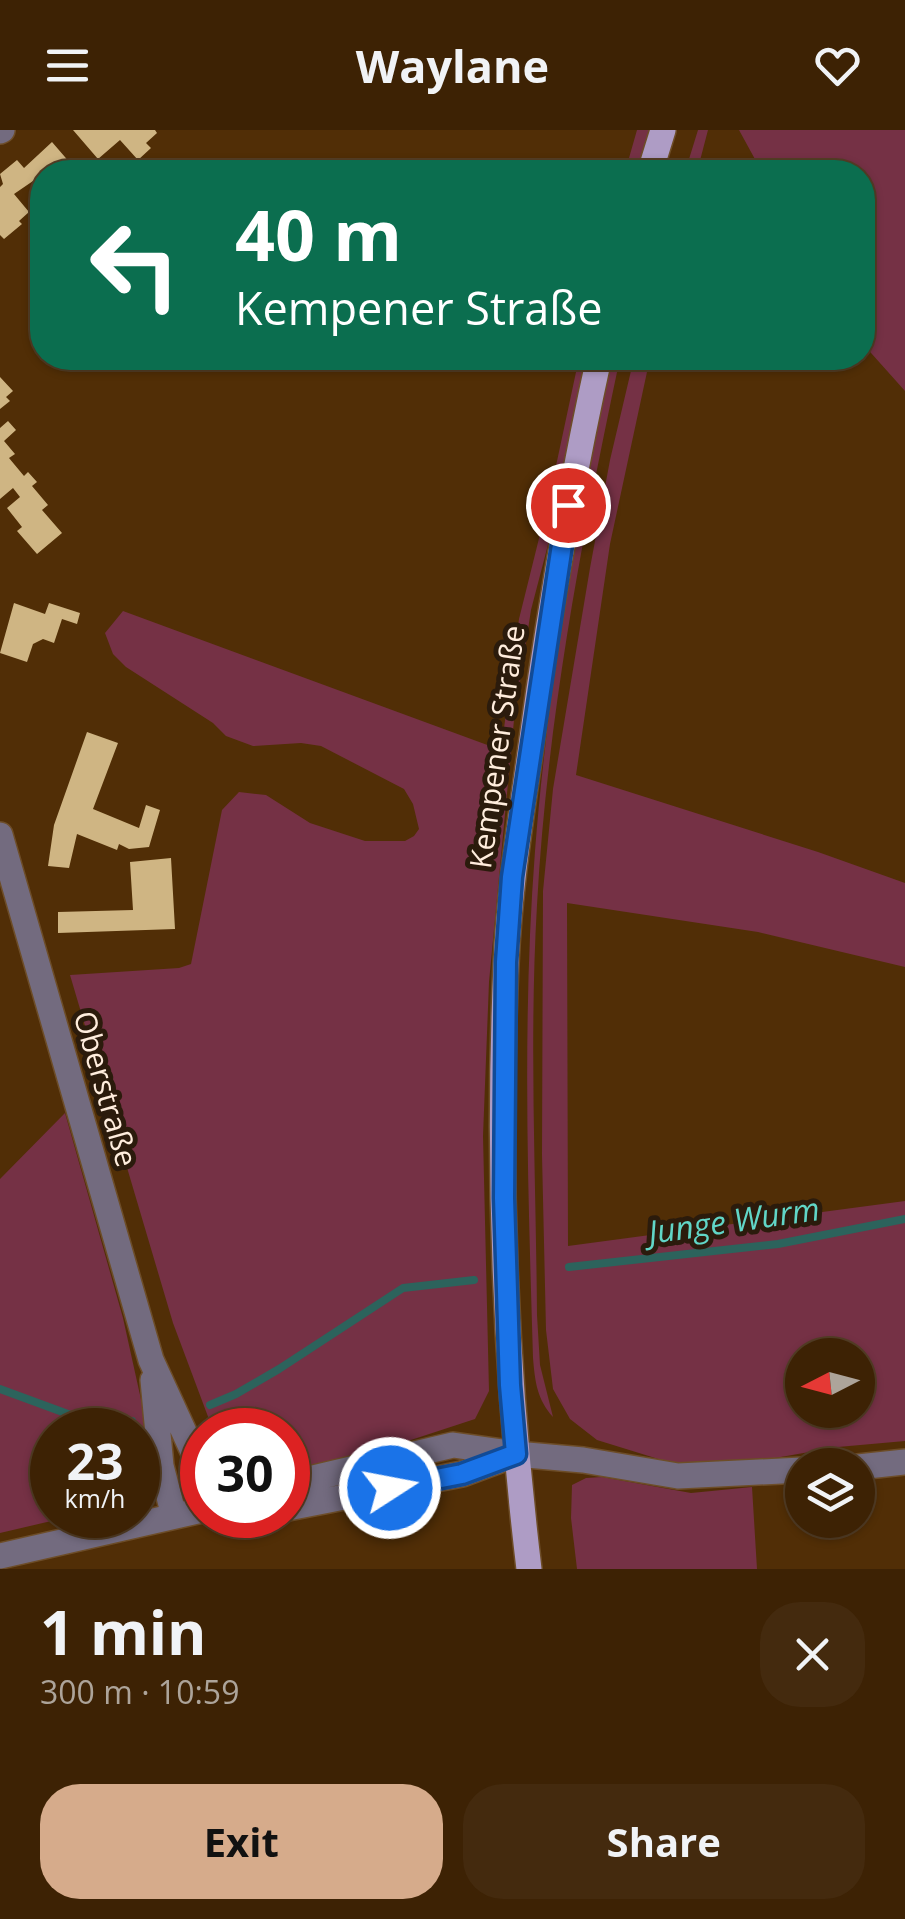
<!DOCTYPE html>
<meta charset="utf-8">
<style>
body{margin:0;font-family:"Open Sans",sans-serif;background:#442a0e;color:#f1f3f6;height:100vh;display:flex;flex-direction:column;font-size:38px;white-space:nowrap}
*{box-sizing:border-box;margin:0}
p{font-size:32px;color:#ada49a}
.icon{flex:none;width:55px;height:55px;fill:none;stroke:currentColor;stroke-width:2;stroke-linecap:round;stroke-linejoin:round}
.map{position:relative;height:1439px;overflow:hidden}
.panel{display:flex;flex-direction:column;background:#3d2204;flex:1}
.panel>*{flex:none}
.guide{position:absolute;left:30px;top:30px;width:845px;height:210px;border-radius:40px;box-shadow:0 2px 8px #0004,0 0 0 2px #563f26;background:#0b6e4f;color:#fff;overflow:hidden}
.needle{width:65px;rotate:264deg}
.fabs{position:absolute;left:785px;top:1208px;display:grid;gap:20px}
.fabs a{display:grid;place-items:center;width:90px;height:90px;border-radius:50%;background:#3d2204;box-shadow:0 2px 8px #0004,0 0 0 2px #563f26;font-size:50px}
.speed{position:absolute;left:30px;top:1278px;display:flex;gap:20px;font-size:50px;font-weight:700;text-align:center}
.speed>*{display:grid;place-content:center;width:130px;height:130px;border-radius:50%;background:#3d2204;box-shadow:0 2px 8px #0004,0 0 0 2px #563f26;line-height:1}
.speed small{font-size:25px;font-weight:400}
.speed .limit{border:15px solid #d22;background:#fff;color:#111}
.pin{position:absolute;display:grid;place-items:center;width:85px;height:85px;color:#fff;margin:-42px;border:5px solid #fff;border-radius:50%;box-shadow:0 2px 10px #0007}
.me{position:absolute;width:110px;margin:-55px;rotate:79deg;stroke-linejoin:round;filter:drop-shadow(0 0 8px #0008)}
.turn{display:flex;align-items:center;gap:35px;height:210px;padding:0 40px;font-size:45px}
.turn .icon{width:130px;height:130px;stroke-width:2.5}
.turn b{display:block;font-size:70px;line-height:85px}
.round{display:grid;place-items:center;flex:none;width:105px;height:105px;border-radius:40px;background:#442a0e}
.summary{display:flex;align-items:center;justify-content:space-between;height:170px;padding:0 40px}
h1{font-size:60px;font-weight:700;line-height:75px}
.primary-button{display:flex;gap:20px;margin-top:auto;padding:20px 40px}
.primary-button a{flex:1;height:115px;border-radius:40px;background:#d6ab8b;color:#111;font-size:40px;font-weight:700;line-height:115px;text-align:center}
.primary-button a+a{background:#442a0e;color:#f1f3f6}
header{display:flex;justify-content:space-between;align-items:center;height:130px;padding:0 40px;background:#3d2204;font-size:45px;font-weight:700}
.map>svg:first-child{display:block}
.green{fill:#753145;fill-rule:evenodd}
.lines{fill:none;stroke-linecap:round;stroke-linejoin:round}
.stream{stroke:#2c635c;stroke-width:8}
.building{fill:#cfb583}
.minor-casing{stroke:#6d4d28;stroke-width:28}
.major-casing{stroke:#6d4d28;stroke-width:28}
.minor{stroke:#736b7f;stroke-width:25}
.major{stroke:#ae9cc5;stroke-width:25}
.route-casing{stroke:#114b97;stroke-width:25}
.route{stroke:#1a73e8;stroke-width:18}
.labels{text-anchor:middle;stroke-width:10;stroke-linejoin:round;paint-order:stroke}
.street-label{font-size:30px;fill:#ffeddd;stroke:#2b1b0c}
.water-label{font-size:32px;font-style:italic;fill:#61d6c7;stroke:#2b1b0c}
</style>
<header><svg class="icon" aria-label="menu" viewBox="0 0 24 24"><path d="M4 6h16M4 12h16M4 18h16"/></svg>Waylane<svg class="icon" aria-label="heart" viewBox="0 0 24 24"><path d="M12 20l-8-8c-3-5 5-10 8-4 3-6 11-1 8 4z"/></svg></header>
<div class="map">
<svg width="905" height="1439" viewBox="0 0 905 1439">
<rect width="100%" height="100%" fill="#512e06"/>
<!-- green -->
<path class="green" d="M 637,0 L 651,0 L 639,42 L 625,42 Z
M 698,0 L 708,0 L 697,42 L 685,42 Z
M 739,0 L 905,0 L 905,261 L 863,214 L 862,42 L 762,42 Z
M 579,228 L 590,228 L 563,357 L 531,480 L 514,590 L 489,852 L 483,1006 L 489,1261 L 475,1289 L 356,1328 L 288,1342 L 288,1300 L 213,1300 L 173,1193 L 70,845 L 179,838 L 191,834 L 222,680 L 239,662 L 266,665 L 310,693 L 365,711 L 405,711 L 414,706 L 419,699 L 413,674 L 404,659 L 321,616 L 301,613 L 253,616 L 226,606 L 213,593 L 126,537 L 113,524 L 105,503 L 123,481 L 501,620 L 519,489 L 550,364 Z
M 612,228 L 620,228 C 582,407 547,591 537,775 C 529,911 536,1048 537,1185 L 540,1235 L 553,1287 C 537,1269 535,1252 533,1228 C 528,1059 522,890 535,721 C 548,554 577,391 612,228 Z
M 634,228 L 650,228 L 610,414 L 576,645 L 818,722 L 905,753 L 905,837 L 758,802 L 567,773 L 568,1116 L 905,1071 L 905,1311 L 838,1317 L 728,1336 L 681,1336 L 597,1310 L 570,1289 L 553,1259 L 546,1200 L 542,1025 L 543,761 L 553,659 L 590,438 L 610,330 ZM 802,1225 L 858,1225 L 858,1280 L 802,1280 Z
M 65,983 L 123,1188 L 142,1274 L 146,1324 L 145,1343 L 138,1356 L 138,1300 L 52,1300 L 52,1385 L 77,1385 L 0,1403 L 0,1049 Z
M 602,1347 L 691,1363 L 752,1357 L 757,1439 L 577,1439 L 571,1388 L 572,1355 L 586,1348 Z"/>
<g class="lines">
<!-- stream -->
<path class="stream" d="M 569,1137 L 778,1114 L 905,1089
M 0,1259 L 87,1291 L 132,1291
M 210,1275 L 236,1264 L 279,1239 L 403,1158 L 474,1150"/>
</g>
<!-- building -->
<path class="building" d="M 73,0 L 155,0 L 157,3 L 146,13 L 151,18 L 138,30 L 120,10 L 98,29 Z
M 52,12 L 71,34 L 61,42 L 42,42 L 42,62 L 33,51 L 14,64 L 29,82 L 19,91 L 22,94 L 4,109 L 0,105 L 0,57 L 3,54 L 0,44 L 17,30 L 24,38 Z
M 0,247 L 13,261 L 6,267 L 10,271 L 0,279 Z
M 8,291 L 16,300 L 4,311 L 15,324 L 9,328 L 24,346 L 28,342 L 37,352 L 32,356 L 48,375 L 42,380 L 62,403 L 37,424 L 17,401 L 22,397 L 7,378 L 20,367 L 13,358 L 0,369 L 0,298 Z
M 14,473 L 45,484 L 49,473 L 80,483 L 77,494 L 62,489 L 54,513 L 43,509 L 33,514 L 27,532 L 0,523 Z
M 87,602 L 118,613 L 93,679 L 139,698 L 146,675 L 160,680 L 149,717 L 129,719 L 119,714 L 117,720 L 77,704 L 69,738 L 48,736 L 54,695 Z
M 171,728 L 175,799 L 58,803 L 58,782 L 133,780 L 130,732 Z"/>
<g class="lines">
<defs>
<path id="minor" d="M 0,1 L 2,0
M 0,705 L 151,1230 L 196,1328 L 202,1356
M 153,1250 L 161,1336 L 174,1386
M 858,1337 L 905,1332
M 288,1354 L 453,1315 L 516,1324 L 583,1330 L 678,1346 L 802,1340
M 288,1378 L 462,1344 L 511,1326
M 0,1426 L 202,1380"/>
<path id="major" d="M 650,42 L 663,0
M 529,1439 C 505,1239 497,1035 506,834 C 509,763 520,693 530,623 C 548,490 570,359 599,228"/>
</defs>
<!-- minor casing -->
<use href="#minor" class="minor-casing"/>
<!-- major casing -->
<use href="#major" class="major-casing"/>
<!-- minor -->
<use href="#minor" class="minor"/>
<!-- major -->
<use href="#major" class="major"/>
</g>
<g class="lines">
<defs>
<path id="route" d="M 390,1358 L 462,1344 L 516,1324 L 510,1255 L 504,1068 L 506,832 L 512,747 L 568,375"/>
</defs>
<!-- route casing -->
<use href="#route" class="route-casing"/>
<!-- route -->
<use href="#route" class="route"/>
</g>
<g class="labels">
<!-- street labels -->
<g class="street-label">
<text transform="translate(498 617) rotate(-82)" y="10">Kempener Straße</text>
<text transform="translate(105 959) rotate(74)" y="10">Oberstraße</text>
</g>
<!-- water labels -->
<g class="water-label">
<text transform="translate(734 1091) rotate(-8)" y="11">Junge Wurm</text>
</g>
</g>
</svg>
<div class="fabs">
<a><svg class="needle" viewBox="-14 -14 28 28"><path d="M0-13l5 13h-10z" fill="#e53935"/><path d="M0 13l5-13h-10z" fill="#ada49a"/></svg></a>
<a><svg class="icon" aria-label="layers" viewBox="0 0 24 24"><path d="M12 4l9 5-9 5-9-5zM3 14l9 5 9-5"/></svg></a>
</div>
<div class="speed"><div>23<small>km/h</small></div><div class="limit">30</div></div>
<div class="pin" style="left:568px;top:375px;background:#d93025"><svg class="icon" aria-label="arrive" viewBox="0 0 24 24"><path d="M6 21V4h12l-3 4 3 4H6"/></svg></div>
<svg class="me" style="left:390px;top:1358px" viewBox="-20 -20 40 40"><circle r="17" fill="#1a73e8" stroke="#fff" stroke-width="3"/><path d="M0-11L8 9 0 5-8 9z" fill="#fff"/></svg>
<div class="guide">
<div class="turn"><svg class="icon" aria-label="left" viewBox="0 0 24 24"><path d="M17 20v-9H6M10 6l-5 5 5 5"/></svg><div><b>40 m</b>Kempener Straße</div></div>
</div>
</div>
<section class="panel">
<div class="summary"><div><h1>1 min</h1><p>300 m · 10:59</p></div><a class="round"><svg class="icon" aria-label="close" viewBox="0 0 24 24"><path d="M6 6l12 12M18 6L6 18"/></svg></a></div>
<div class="primary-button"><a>Exit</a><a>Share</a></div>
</section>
